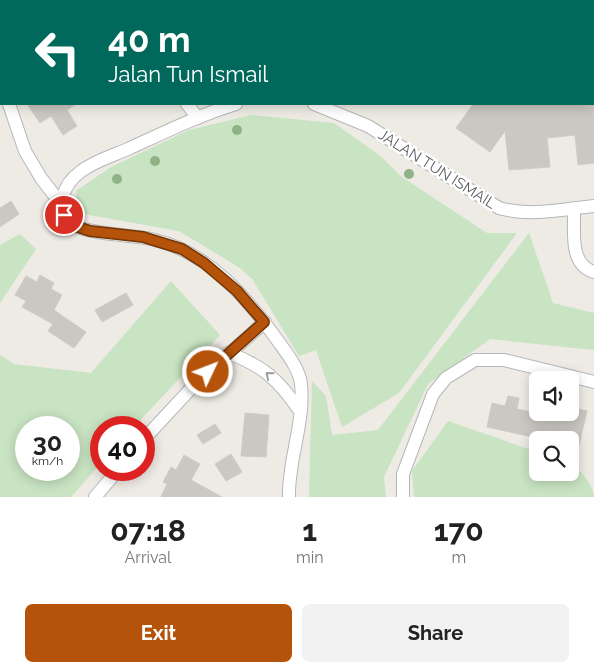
<!DOCTYPE html>
<style>
body{margin:0;font-family:Raleway,sans-serif;background:#f2f2f2;color:#222;height:100vh;display:flex;flex-direction:column;font-size:19px;white-space:nowrap}
*{box-sizing:border-box;margin:0}
p{font-size:16px;color:#767676}
.icon{flex:none;width:28px;height:28px;fill:none;stroke:currentColor;stroke-width:2;stroke-linecap:round;stroke-linejoin:round}
.map{position:relative;height:497px;overflow:hidden}
.details{display:flex;flex-direction:column;background:#fff;flex:1}
.details>*{flex:none}
.banner{position:absolute;left:0px;top:0px;width:595px;height:105px;box-shadow:0 2px 12px #0003;background:#00695c;color:#fff;overflow:hidden}
.controls{position:absolute;left:529px;top:371px;display:grid;gap:10px}
.controls a{display:grid;place-items:center;width:50px;height:50px;border-radius:8px;background:#fff;box-shadow:0 2px 12px #0003;font-size:25px}
.speed{position:absolute;left:15px;top:416px;display:flex;gap:10px;font-size:25px;font-weight:700;text-align:center}
.speed>*{display:grid;place-content:center;width:65px;height:65px;border-radius:50%;background:#fff;box-shadow:0 2px 12px #0003;line-height:1}
.speed small{font-size:12px;font-weight:400}
.speed .limit{border:8px solid #d22;background:#fff;color:#111}
.pin{position:absolute;display:grid;place-items:center;width:42px;height:42px;color:#fff;margin:-21px;border:2px solid #fff;border-radius:50%;box-shadow:0 1px 5px #0007}
.me{position:absolute;width:55px;margin:-28px;rotate:47deg;stroke-linejoin:round;filter:drop-shadow(0 0 4px #0008)}
.turn{display:flex;align-items:center;gap:18px;height:105px;padding:0 25px;font-size:22px}
.turn .icon{width:65px;height:65px;stroke-width:2.5}
.turn b{display:block;font-size:35px;line-height:42px}
.eta{display:flex;justify-content:space-evenly;align-items:center;height:85px;text-align:center}
.eta b{font-size:30px;font-weight:700;line-height:35px}
.primary-button{display:flex;gap:10px;margin-top:auto;padding:10px 25px}
.primary-button a{flex:1;height:58px;border-radius:8px;background:#b45309;color:#fff;font-size:20px;font-weight:700;line-height:58px;text-align:center}
.primary-button a+a{background:#f2f2f2;color:#222}
.map>svg:first-child{display:block}
.green{fill:#c8e4c2;fill-rule:evenodd}
.building{fill:#cbc7c3;stroke:#d2cbc3}
.lines{fill:none;stroke-linecap:round;stroke-linejoin:round}
.minor-casing{stroke:#b4b7ba;stroke-width:14}
.minor{stroke:#fff;stroke-width:12}
.tree{fill:#90b287}
.oneway{stroke:#9da0a2}
.route-casing{stroke:#753606;stroke-width:12}
.route{stroke:#b45309;stroke-width:9}
.labels{text-anchor:middle;stroke-width:5;stroke-linejoin:round;paint-order:stroke}
.street-label{font-size:15px;fill:#5c6164;stroke:#fff}
</style>
<div class="map">
<svg width="594" height="497" viewBox="0 0 594 497">
<rect width="100%" height="100%" fill="#eeeae4"/>
<!-- green -->
<path class="green" d="M 21,0 L 331,0 L 21,1 Z
M 251,115 L 334,123 L 379,155 L 402,177 L 487,233 L 517,233 L 399,393 L 342,427 L 316,350 L 299,356 L 253,280 L 240,268 L 179,231 L 78,213 L 76,191 L 111,167 L 189,130 Z
M 529,233 L 553,303 L 594,313 L 594,350 L 490,339 L 428,384 L 384,477 L 386,497 L 309,497 L 312,381 L 326,396 L 332,435 L 378,430 Z
M 20,234 L 36,249 L 0,303 L 0,245 Z
M 171,281 L 220,335 L 134,427 L 101,428 L 101,463 L 71,497 L 0,497 L 0,355 L 14,364 L 91,373 ZM 26,428 L 69,428 L 69,470 L 26,470 Z
M 448,421 L 537,452 L 538,472 L 570,472 L 570,464 C 580,468 594,486 594,497 L 414,497 L 412,471 Z"/>
<!-- building -->
<path class="building" d="M 27,104 L 76,104 L 67,110 L 77,126 L 63,135 L 51,116 L 40,123 Z
M 473,104 L 594,104 L 594,163 L 578,165 L 575,135 L 547,138 L 550,167 L 509,170 L 505,131 L 490,152 L 456,128 Z
M 11,201 L 19,214 L 0,227 L 0,208 Z
M 40,275 L 54,283 L 51,289 L 62,295 L 54,310 L 86,332 L 74,348 L 48,331 L 53,324 L 22,307 L 26,301 L 15,295 L 26,276 L 37,282 Z
M 126,293 L 133,305 L 102,322 L 95,310 Z
M 508,396 L 519,398 L 517,409 L 537,413 L 570,412 L 570,407 L 587,411 L 574,467 L 570,467 L 570,440 L 546,440 L 487,427 L 492,403 L 505,406 Z
M 245,413 L 269,415 L 266,457 L 241,456 Z
M 215,424 L 221,433 L 203,444 L 197,435 Z
M 231,454 L 242,472 L 226,481 L 215,464 Z
M 184,455 L 200,464 L 191,480 L 222,497 L 161,497 L 167,484 L 163,482 L 171,467 L 176,470 Z"/>
<g class="lines">
<defs>
<path id="minor" d="M 7,0 L 8,1
M 0,91 L 1,93
M 9,104 L 25,151 L 41,178 L 61,204
M 187,104 L 198,118
M 236,104 C 199,115 163,133 128,149 C 112,156 94,161 80,172 C 64,184 54,207 71,223 C 81,234 137,235 155,240 C 208,252 248,299 278,341 C 287,354 299,368 301,384 C 305,422 288,460 289,497
M 314,104 L 368,126 L 499,208 C 530,217 563,209 594,206
M 574,208 C 575,230 568,264 594,272
M 228,353 C 262,365 279,380 299,410
M 144,439 L 198,381 L 265,322
M 95,497 L 118,470
M 403,497 L 403,474 L 433,394 L 446,378 L 475,360 L 504,360 L 594,382"/>
</defs>
<!-- minor casing -->
<use href="#minor" class="minor-casing"/>
<!-- minor -->
<use href="#minor" class="minor"/>
</g>
<!-- trees -->
<g class="tree">
<circle cx="237" cy="130" r="5"/>
<circle cx="155" cy="161" r="5"/>
<circle cx="409" cy="174" r="5"/>
<circle cx="117" cy="179" r="5"/>
</g>
<!-- one-way arrows -->
<defs><path id="oneway-chevron" d="M-2-3.5L2.5 0L-2 3.5" fill="none" stroke-width="1.6" stroke-linecap="round" stroke-linejoin="round" transform="scale(1.25)"/></defs>
<use class="oneway" href="#oneway-chevron" transform="translate(269 375) rotate(-140)"/>
<g class="lines">
<defs>
<path id="route" d="M 64,215 L 72,225 L 90,231 L 143,237 L 182,249 L 204,263 L 237,291 L 264,322 L 208,372"/>
</defs>
<!-- route casing -->
<use href="#route" class="route-casing"/>
<!-- route -->
<use href="#route" class="route"/>
</g>
<g class="labels">
<!-- street labels -->
<g class="street-label">
<text transform="translate(437 169) rotate(32)" y="5">JALAN TUN ISMAIL</text>
</g>
</g>
</svg>
<div class="controls">
<a><svg class="icon" aria-label="sound" viewBox="0 0 24 24"><path d="M4 9h4l5-4v14l-5-4H4zM17 9q2 3 0 6"/></svg></a>
<a><svg class="icon" aria-label="search" viewBox="0 0 24 24"><circle cx="10" cy="10" r="6"/><path d="M15 15l6 6"/></svg></a>
</div>
<div class="speed"><div>30<small>km/h</small></div><div class="limit">40</div></div>
<div class="pin" style="left:64px;top:215px;background:#d93025"><svg class="icon" aria-label="arrive" viewBox="0 0 24 24"><path d="M6 21V4h12l-3 4 3 4H6"/></svg></div>
<svg class="me" style="left:208px;top:372px" viewBox="-20 -20 40 40"><circle r="17" fill="#b45309" stroke="#fff" stroke-width="3"/><path d="M0-11L8 9 0 5-8 9z" fill="#fff"/></svg>
<div class="banner">
<div class="turn"><svg class="icon" aria-label="left" viewBox="0 0 24 24"><path d="M17 20v-9H6M10 6l-5 5 5 5"/></svg><div><b>40 m</b>Jalan Tun Ismail</div></div>
</div>
</div>
<section class="details">
<div class="eta">
<div><b>07:18</b><p>Arrival</p></div>
<div><b>1</b><p>min</p></div>
<div><b>170</b><p>m</p></div>
</div>
<div class="primary-button"><a>Exit</a><a>Share</a></div>
</section>
